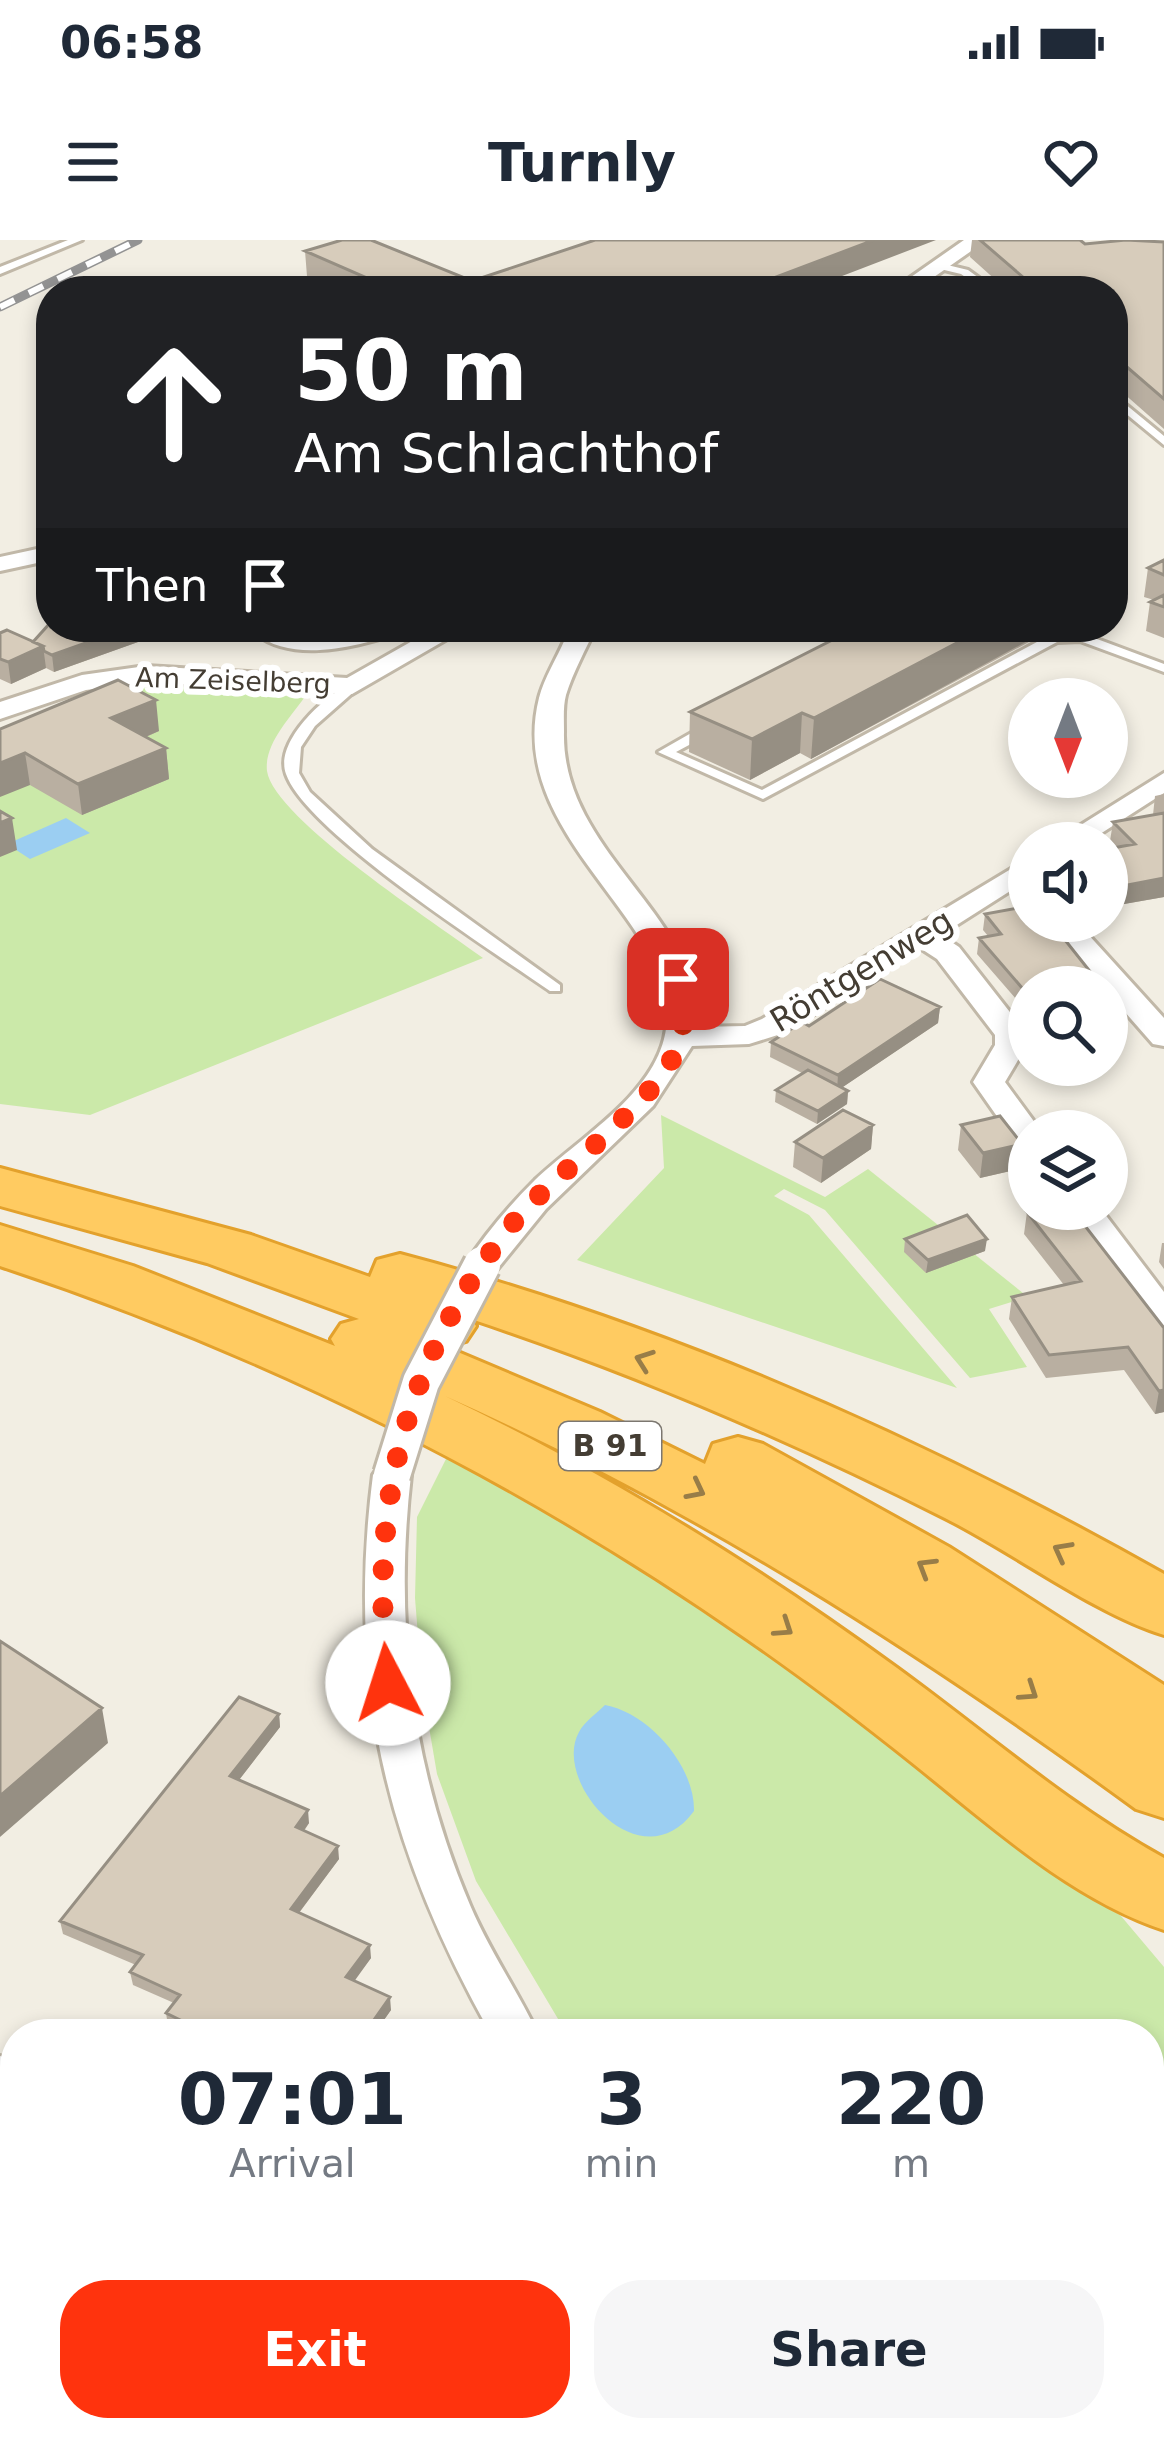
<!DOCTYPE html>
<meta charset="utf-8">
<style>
body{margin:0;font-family:"DejaVu Sans",sans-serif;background:#f6f6f7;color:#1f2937;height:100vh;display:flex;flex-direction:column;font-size:45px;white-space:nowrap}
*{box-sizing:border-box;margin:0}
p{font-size:39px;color:#747a83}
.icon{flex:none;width:66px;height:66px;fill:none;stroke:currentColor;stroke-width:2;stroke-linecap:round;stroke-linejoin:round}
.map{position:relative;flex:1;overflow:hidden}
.panel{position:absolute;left:0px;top:1779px;width:1164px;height:423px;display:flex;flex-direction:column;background:#fff;border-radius:48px 48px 0 0;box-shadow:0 6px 18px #0003}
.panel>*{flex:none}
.banner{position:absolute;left:36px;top:36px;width:1092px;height:366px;border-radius:48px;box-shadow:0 6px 18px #0003;background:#202124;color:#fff;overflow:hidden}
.needle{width:78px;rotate:180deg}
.buttons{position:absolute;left:1008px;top:438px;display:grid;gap:24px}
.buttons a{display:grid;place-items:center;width:120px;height:120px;border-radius:50%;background:#fff;box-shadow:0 6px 18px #0003;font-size:60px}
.pin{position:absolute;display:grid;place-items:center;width:102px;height:102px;color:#fff;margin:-51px;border-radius:24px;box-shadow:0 6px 18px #0006}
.me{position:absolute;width:132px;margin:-66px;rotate:355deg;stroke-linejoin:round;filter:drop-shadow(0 0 9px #0008)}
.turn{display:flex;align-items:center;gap:42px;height:252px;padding:0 60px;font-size:54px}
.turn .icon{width:156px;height:156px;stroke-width:2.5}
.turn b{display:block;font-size:84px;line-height:102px}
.then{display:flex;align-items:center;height:114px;padding:0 60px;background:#0003;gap:24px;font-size:45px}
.eta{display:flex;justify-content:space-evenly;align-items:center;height:204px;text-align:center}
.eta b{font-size:72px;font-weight:700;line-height:84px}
.primary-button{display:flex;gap:24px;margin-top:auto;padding:24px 60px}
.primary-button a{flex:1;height:138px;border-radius:48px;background:#ff330d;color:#fff;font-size:48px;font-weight:700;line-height:138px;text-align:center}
.primary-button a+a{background:#f6f6f7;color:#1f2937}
.status{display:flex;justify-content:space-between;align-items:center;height:84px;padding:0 60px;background:#fff;direction:ltr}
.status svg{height:33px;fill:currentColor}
header{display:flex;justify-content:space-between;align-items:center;height:156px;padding:0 60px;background:#fff;font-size:54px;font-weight:700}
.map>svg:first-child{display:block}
.green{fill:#cbe9a9}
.water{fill:#9bcef2}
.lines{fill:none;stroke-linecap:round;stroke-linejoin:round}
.lane-casing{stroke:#c1b8a8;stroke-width:6}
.street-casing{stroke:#c1b8a8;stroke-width:6}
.secondary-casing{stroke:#d8c592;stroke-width:6}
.highway-casing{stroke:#e3a12c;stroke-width:6}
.lane{fill:#fff;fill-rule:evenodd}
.street{fill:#fff;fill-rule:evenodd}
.secondary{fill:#fff0c0;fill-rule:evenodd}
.highway{fill:#ffcb61;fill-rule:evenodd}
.rail-casing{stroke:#939393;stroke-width:9}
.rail{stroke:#fff;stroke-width:6;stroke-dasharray:16;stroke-linecap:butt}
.street-bridge-casing{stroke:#c1b8a8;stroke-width:42;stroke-linecap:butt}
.street-bridge{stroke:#fff;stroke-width:36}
.wall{fill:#b9afa1}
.shaded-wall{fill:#968f83}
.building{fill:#d7ccbb;stroke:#968f83;stroke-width:3}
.oneway{stroke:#987d48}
.route{stroke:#ff330d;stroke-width:21;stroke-dasharray:0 37.8}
.labels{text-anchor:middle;stroke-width:12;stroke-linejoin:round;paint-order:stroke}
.far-street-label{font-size:27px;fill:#443d33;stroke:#fff}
.shield{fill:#fff;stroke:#7c7770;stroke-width:3}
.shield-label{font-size:30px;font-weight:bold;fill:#443d33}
.street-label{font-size:33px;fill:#443d33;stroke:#fff}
</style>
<div class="status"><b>06:58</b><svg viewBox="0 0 49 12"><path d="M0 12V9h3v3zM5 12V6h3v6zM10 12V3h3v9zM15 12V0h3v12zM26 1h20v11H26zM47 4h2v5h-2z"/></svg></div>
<header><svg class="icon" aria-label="menu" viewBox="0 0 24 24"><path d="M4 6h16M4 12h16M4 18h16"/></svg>Turnly<svg class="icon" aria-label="heart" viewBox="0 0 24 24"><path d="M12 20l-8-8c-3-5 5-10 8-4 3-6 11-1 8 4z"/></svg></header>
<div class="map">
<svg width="1164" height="2201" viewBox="0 0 1164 2201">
<rect width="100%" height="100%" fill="#f2eee3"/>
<!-- green -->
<path class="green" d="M 191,445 L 304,458 C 290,478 264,504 267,531 C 274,579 440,686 483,718 L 90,875 L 0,864 L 0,491 L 116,448 Z
M 661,875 L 825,957 L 868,929 L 1028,1057 L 989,1069 L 1027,1127 L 970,1138 L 825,970 L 784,949 L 774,956 L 809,975 L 957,1148 L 577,1020 L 664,928 Z
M 448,1215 L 620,1308 L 894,1495 L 1121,1676 L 1164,1727 L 1164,1828 L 1149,1847 L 1149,1794 L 567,1794 L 476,1641 L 437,1534 L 422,1446 L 415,1358 L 417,1277 Z
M 1164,1995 L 1164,2194 L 1149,2179 L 1149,2006 Z
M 408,2187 L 584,2187 L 565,2201 L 412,2201 Z
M 875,2187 L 1023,2187 L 1036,2201 L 855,2201 Z"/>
<!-- water -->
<path class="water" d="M 66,578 L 90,593 L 30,619 L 7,604 Z
M 605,1465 C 649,1473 695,1526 694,1571 C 641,1644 551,1542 579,1492 C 584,1482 597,1473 605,1465 Z"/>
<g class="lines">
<defs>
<path id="lane" d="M 68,0 L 82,0 L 0,34 L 0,27 Z
M 939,23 L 968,30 L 997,51 L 985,51 L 961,34 L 936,28 L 936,24 Z
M 1113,154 L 1164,196 L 1164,205 L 1113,163 Z
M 1081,393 L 1164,424 L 1164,432 L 1080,401 L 1057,402 L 763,559 L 658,512 L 707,484 L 717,484 L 717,490 L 676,512 L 762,550 L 1050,395 Z
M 352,442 L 359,446 L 357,449 L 315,486 L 301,507 L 299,533 L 310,552 L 372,609 L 560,745 L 560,751 L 550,751 C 494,712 306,592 286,534 C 274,501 326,455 352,442 Z
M 0,1816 L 8,1819 L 15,1827 L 15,1854 C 0,1848 0,1833 0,1816 Z"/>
<path id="street" d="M 964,0 L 987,0 L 914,51 L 891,51 Z
M 51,306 L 51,320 L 0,331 L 0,317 Z
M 248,387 L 281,387 L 311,395 L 409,387 L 405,392 C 358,405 288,428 248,387 Z
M 437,387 L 468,387 L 352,454 L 146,442 L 86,450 L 0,479 L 0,462 L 82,435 L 146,426 L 347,438 Z
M 515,387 L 596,387 C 586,409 573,432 566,455 C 563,466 564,480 564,492 C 561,614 704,676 696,787 L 745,786 L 762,779 L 1029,618 L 1029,639 L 941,695 L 959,707 L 1027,794 L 1027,805 L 1005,842 L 1041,891 L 1029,891 L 1029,908 L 1017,905 L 973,842 L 995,805 L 995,795 L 937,719 L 920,708 L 784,793 L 749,804 L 692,806 L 653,866 L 546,969 L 494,1033 L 470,1033 L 465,1025 C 485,994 509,966 535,940 C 577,900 649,858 664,799 C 693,687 503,602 539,458 C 544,438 557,418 565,399 L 528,395 Z
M 1164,533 L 1164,553 L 1086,603 L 1052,603 Z
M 1045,681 L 1076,681 L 1164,778 L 1164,806 L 1153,804 Z
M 1066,969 L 1101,969 L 1164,1052 L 1164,1089 L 1151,1085 Z
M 392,1222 L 405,1226 L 411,1235 C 394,1383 411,1526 470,1665 C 489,1710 517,1750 538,1794 L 491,1794 C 387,1609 346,1446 373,1235 L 379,1226 Z
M 1057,2187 L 1115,2187 L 1121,2201 L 1063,2201 Z"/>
<path id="secondary" d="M 1164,1865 L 1164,1931 L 1149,1936 L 1149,1871 Z
M 680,2187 L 770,2187 L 764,2201 L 674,2201 Z"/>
<path id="highway" d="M 0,928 L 251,995 L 370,1037 L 377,1020 L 400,1014 C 666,1084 925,1199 1164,1334 L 1164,1395 C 1095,1374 1013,1312 945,1278 C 792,1201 634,1133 471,1079 L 476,1086 L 466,1101 L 446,1107 L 600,1172 L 705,1224 L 713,1204 L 738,1197 L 763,1204 L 949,1307 L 1164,1445 L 1164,1578 L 1136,1569 C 918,1410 692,1266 445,1156 C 603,1231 756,1325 897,1428 C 985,1492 1068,1565 1164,1618 L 1164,1690 C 1071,1659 990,1585 915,1525 C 860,1481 805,1439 747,1399 C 517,1239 266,1114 0,1026 L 0,985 L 133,1026 L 335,1106 L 331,1099 L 341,1084 L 359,1079 L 207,1023 L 0,966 Z"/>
</defs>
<!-- lane casing -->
<use href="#lane" class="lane-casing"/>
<!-- street casing -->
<use href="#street" class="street-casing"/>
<!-- secondary casing -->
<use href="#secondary" class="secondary-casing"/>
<!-- highway casing -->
<use href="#highway" class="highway-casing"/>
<!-- lane -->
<use href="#lane" class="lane"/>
<!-- street -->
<use href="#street" class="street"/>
<!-- secondary -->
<use href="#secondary" class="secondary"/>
<!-- highway -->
<use href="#highway" class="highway"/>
<defs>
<path id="rail" d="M 0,67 L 138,0"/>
</defs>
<!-- rail casing -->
<use href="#rail" class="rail-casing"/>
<!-- rail -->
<use href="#rail" class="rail"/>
<defs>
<path id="street-bridge" d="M 392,1235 L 421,1142 L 482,1025"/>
</defs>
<!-- street-bridge casing -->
<use href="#street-bridge" class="street-bridge-casing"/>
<!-- street-bridge -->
<use href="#street-bridge" class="street-bridge"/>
</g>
<!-- wall -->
<path class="wall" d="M 972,0 L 1080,0 L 1085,4 L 1164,2 L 1164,189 L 1113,144 L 1113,51 L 1008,51 L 970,17 Z
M 305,11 L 472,41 L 803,51 L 342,51 L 307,36 Z
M 1164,320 L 1164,398 L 1146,391 L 1150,362 L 1154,360 L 1144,357 L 1148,328 Z
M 1053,389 L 811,519 L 800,513 L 750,540 L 689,512 L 690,472 Z
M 0,393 L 33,402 L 138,402 L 54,432 L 46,428 L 11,444 L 0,439 Z
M 0,489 L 159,491 L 146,497 L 166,508 L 169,539 L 82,575 L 30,545 Z
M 1164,554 L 1164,657 L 1107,667 L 1107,609 L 1117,607 L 1110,601 L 1113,582 L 1153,575 L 1155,556 Z
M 1029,666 L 1029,774 L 977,714 L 979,698 L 988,696 L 983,690 L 985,674 Z
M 940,767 L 938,783 L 841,848 L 848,851 L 847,864 L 817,884 L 775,862 L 776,850 L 802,833 L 770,817 L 771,802 L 809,786 Z
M 873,885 L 871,909 L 821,943 L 793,927 L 795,902 Z
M 961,885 L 1022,904 L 1019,929 L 980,938 L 958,910 Z
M 1027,972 L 1164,1088 L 1164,1172 L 1155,1174 L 1124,1130 L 1046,1138 L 1009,1079 L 1012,1057 L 1064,1045 L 1024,994 Z
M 905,999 L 985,1011 L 926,1033 L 904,1012 Z
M 1162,1003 L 1164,1003 L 1164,1029 L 1159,1022 Z
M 279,1474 L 280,1487 L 239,1540 L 309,1583 L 304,1591 L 339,1619 L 299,1673 L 371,1718 L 354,1740 L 391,1770 L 374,1794 L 185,1794 L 168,1786 L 166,1773 L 174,1763 L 133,1745 L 130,1732 L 136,1725 L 63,1694 L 60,1681 Z"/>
<!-- shaded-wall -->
<path class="shaded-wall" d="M 874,0 L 936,0 L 803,51 L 763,51 L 763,42 Z
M 131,387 L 137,387 L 138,402 L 54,432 L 52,415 Z
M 987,387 L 1053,387 L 811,519 L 814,478 Z
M 43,406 L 46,428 L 11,444 L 8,422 Z
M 156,460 L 159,491 L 115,510 L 111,478 Z
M 802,473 L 800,513 L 750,540 L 752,499 Z
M 166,508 L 169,539 L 82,575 L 78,544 Z
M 25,513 L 30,545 L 0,557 L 0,523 Z
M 12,578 L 17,610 L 0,617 L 0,583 Z
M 1164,638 L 1164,657 L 1107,667 L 1107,649 Z
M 1092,734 L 1090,747 L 1055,747 L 1056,740 Z
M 940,767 L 938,783 L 837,851 L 838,835 Z
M 848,851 L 847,864 L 817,884 L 818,871 Z
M 873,885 L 871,909 L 821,943 L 823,918 Z
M 1022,904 L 1019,929 L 980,938 L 983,913 Z
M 987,999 L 985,1011 L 926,1033 L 928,1020 Z
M 1164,1150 L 1164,1172 L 1155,1174 L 1159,1151 Z
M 102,1468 L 108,1503 L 0,1597 L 0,1556 Z
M 279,1474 L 280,1487 L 232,1549 L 230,1536 Z
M 308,1570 L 309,1583 L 297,1600 L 296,1587 Z
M 338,1606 L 339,1619 L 292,1682 L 291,1669 Z
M 370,1705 L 371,1718 L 348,1750 L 346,1737 Z
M 390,1757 L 391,1770 L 374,1794 L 364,1794 Z"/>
<!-- building -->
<path class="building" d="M 342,0 L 371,0 L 472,41 L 595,0 L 874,0 L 763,42 L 794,51 L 355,51 L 349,49 L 374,41 L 305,11 Z
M 980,0 L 1080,0 L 1085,4 L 1126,0 L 1164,2 L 1164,159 L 1113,115 L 1113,51 L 1039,51 Z
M 1164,320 L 1164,335 L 1148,328 Z
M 1164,355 L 1164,367 L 1150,362 Z
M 51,382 L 51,387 L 131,387 L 52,415 L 44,411 L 43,406 L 33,402 Z
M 858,387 L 987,387 L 814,478 L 802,473 L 752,499 L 690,472 Z
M 7,390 L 43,406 L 8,422 L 0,419 L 0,393 Z
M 118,440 L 156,460 L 111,478 L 166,508 L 78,544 L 25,513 L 0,523 L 0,489 Z
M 0,571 L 12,578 L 0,583 Z
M 1164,573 L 1164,638 L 1107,649 L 1107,609 L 1135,604 L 1113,582 Z
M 1029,666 L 1029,681 L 1050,681 L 1092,734 L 1056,740 L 1062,747 L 1029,747 L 1029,756 L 979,698 L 1001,694 L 985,674 Z
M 880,739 L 940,767 L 838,835 L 771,802 L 802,782 L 809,786 Z
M 808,830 L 848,851 L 818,871 L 776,850 Z
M 843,870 L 873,885 L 823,918 L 795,902 Z
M 1000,876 L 1022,904 L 983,913 L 961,885 Z
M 1038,969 L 1072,969 L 1164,1088 L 1164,1150 L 1159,1151 L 1128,1107 L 1049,1115 L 1012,1057 L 1081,1041 L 1027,972 Z
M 967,975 L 987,999 L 928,1020 L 905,999 Z
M 0,1401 L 102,1468 L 0,1556 Z
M 239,1457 L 279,1474 L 230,1536 L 308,1570 L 296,1587 L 338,1606 L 291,1669 L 370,1705 L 346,1737 L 390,1757 L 364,1794 L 209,1794 L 166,1773 L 180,1755 L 130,1732 L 143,1715 L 60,1681 Z
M 15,1979 L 15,2187 L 116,2187 L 119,2201 L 0,2201 L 0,1984 Z"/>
<!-- one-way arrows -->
<defs><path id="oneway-chevron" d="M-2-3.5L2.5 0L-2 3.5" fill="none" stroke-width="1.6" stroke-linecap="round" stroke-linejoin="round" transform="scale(3)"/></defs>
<g class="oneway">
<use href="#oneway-chevron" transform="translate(644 1120) rotate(-160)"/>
<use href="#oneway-chevron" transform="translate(696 1250) rotate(27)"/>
<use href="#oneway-chevron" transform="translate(1062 1311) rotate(-152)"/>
<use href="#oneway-chevron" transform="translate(926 1327) rotate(-149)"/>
<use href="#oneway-chevron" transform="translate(784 1388) rotate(34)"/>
<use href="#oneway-chevron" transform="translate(1029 1452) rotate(34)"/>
</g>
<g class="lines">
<!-- route -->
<path class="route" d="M 388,1443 C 371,1290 394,1156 481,1026 C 493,1009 506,991 520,975 C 560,929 672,852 682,793 C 685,775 682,756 678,739"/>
</g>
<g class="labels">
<!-- far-street labels -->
<g class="far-street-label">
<text transform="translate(233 441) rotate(2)" y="9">Am Zeiselberg</text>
</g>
<!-- shield labels -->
<rect class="shield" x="559" y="1182" width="102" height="48" rx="9"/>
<g class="shield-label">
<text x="610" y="1216">B 91</text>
</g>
<!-- street labels -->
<g class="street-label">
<text transform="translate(861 730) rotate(-31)" y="12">Röntgenweg</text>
</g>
</g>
</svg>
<div class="buttons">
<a><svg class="needle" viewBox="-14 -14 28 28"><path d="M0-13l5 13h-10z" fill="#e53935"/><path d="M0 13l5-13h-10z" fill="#747a83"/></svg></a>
<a><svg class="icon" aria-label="sound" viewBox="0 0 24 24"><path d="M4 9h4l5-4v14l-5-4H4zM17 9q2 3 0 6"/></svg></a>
<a><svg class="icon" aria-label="search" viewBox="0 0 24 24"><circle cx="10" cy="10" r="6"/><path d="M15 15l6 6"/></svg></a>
<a><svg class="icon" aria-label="layers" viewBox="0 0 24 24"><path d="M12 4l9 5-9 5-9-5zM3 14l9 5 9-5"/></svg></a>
</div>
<div class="pin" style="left:678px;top:739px;background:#d93025"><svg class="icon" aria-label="arrive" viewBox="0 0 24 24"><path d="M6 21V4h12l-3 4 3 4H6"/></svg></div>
<svg class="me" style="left:388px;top:1443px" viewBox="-20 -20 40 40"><circle r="19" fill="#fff"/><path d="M0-13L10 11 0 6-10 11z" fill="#ff330d"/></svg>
<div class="banner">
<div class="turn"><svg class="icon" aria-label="ahead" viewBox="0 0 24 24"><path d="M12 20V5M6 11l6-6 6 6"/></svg><div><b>50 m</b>Am Schlachthof</div></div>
<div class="then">Then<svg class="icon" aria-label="arrive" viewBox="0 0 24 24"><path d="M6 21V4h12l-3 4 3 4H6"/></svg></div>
</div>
<section class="panel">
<div class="eta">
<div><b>07:01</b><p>Arrival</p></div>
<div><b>3</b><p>min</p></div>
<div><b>220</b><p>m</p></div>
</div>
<div class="primary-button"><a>Exit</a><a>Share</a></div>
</section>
</div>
